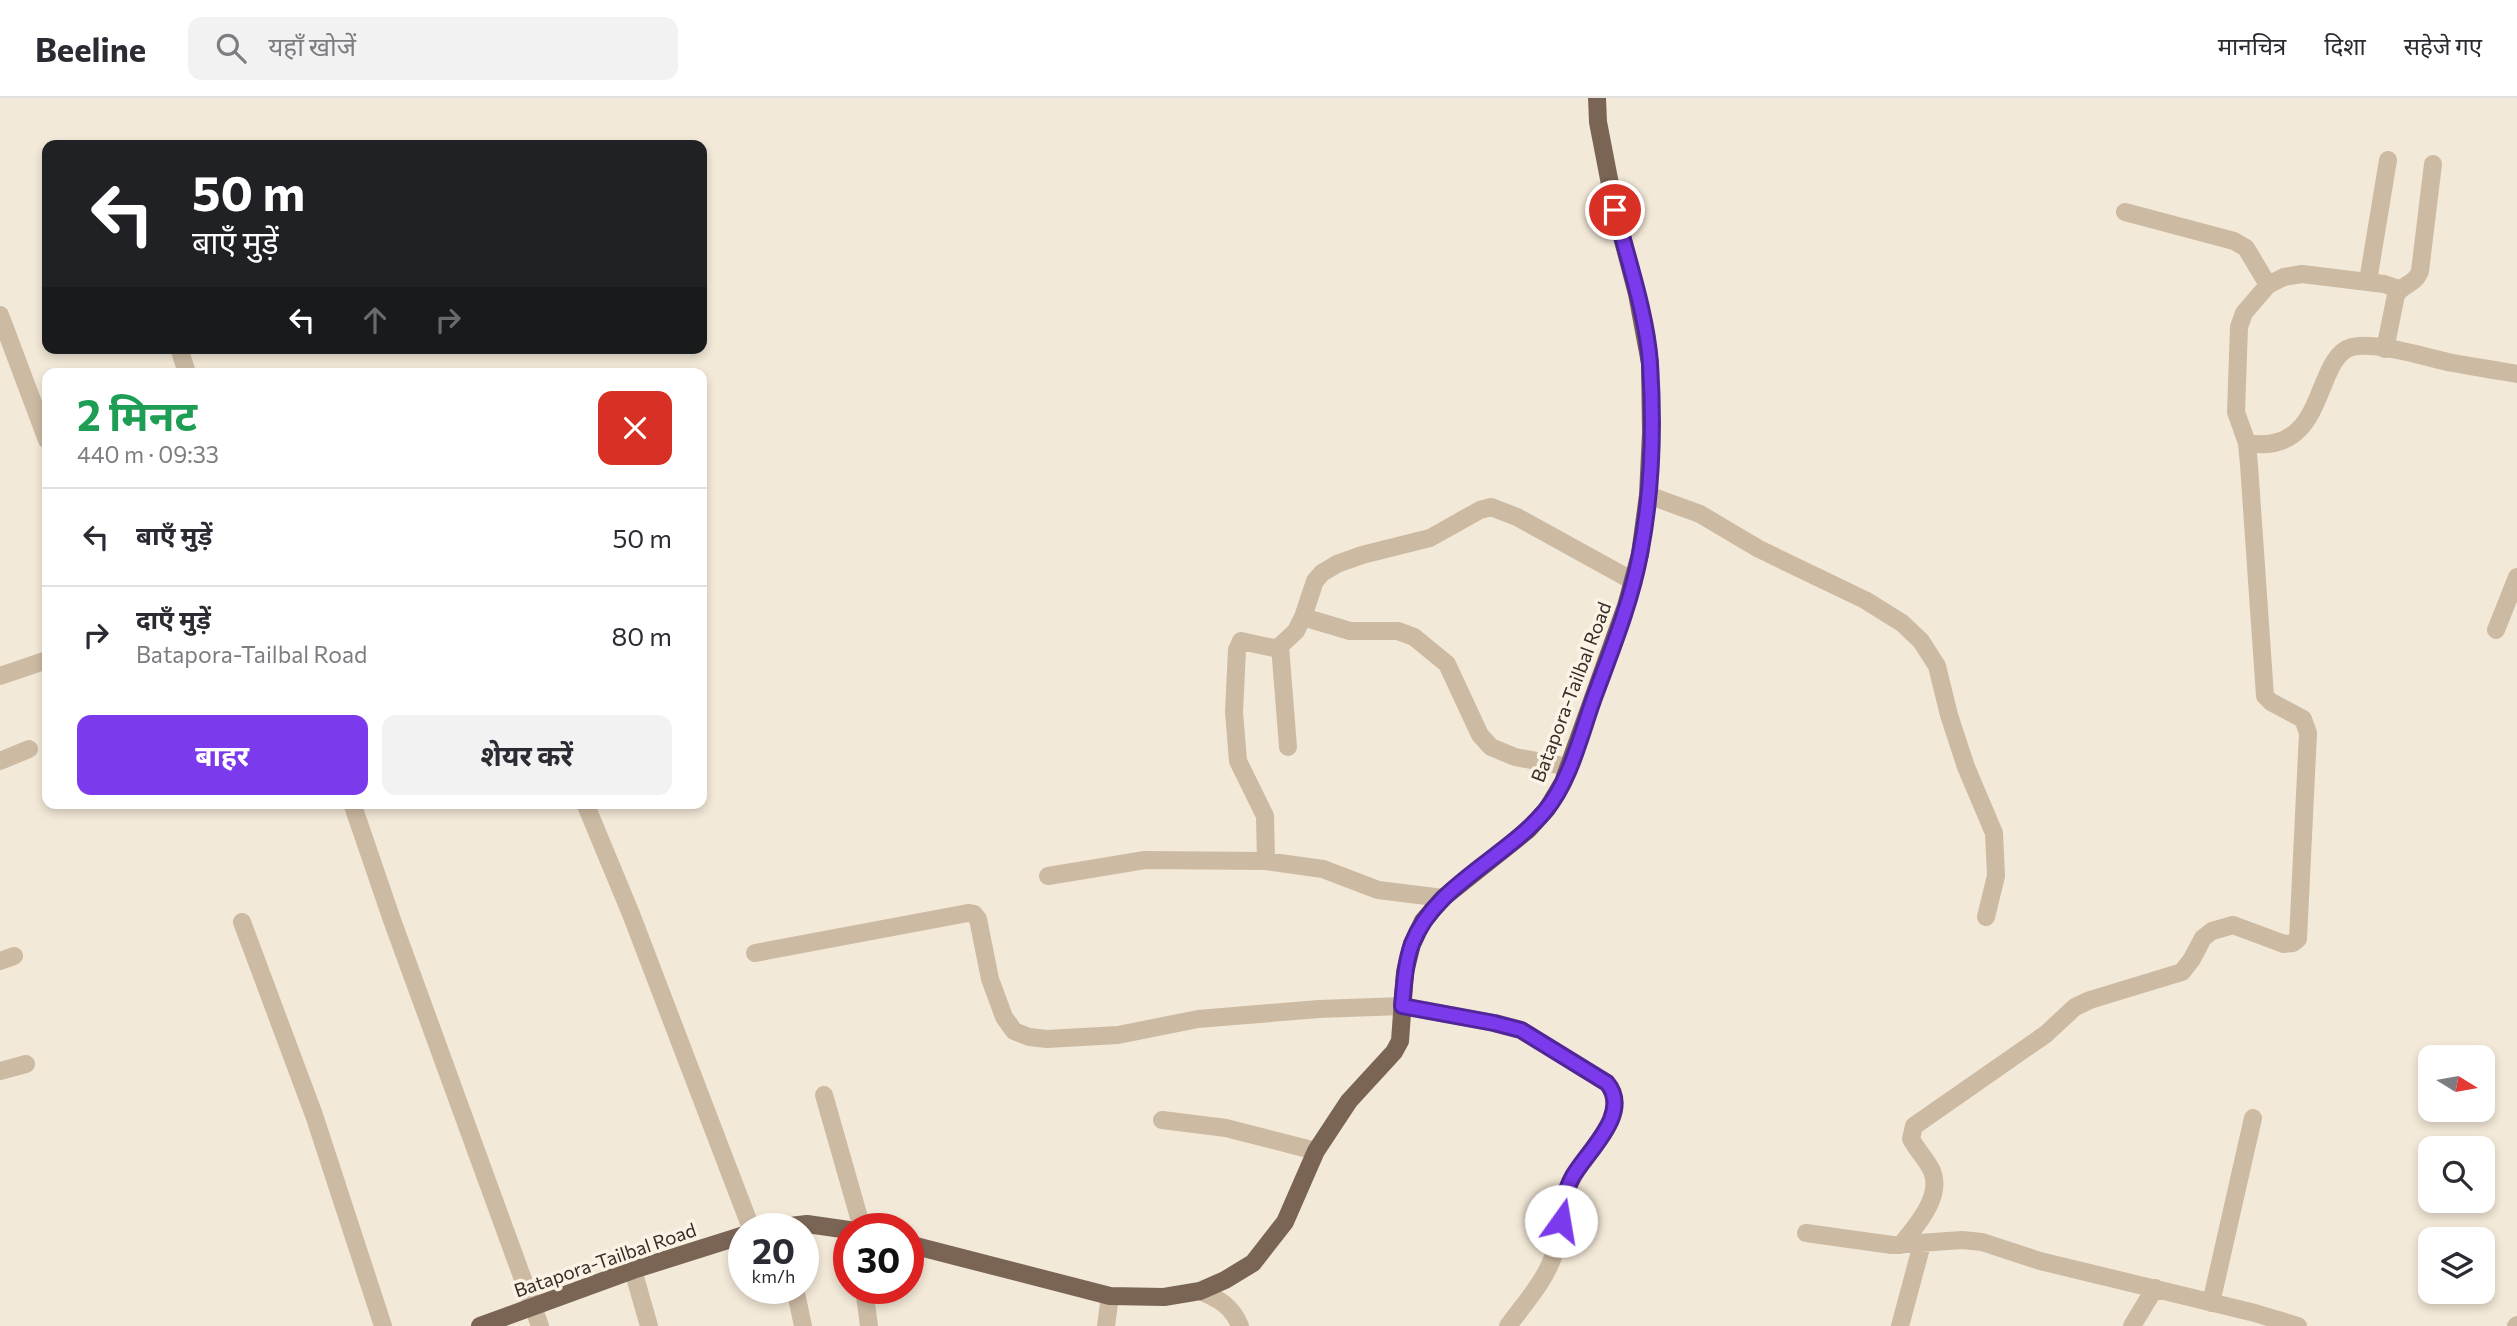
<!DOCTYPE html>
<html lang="hi">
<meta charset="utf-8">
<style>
body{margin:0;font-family:Commissioner,"Noto Sans Devanagari",sans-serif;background:#f2f2f3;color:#2b2b33;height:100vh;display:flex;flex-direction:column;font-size:26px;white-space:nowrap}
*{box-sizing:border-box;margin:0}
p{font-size:23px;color:#7c7c81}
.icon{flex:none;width:38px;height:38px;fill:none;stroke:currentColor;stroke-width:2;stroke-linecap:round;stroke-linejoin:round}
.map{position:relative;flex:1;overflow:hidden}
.sheet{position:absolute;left:42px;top:270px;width:665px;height:441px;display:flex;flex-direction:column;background:#fff;border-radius:14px;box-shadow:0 4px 10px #0003}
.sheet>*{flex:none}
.hud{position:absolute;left:42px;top:42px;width:665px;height:214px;border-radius:14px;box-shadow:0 4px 10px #0003;background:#202124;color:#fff;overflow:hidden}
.needle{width:46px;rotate:101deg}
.tools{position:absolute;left:2418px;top:947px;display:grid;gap:14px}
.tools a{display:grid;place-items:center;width:77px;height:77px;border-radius:14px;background:#fff;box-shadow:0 4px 10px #0003;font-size:35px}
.speed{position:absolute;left:728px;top:1115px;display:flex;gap:14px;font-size:35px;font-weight:700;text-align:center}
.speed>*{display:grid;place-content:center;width:91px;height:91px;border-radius:50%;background:#fff;box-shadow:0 4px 10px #0003;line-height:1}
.speed small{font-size:18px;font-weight:400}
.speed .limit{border:10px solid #d22;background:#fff;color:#111}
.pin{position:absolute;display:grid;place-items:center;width:60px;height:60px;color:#fff;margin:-30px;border:4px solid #fff;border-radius:50%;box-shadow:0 2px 7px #0007}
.me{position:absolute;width:77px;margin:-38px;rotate:13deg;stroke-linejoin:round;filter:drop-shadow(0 0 5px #0008)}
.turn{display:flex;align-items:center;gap:24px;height:147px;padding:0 35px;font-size:32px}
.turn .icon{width:91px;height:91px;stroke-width:2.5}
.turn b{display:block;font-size:49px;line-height:60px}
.lanes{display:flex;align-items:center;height:66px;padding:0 35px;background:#0003;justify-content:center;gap:35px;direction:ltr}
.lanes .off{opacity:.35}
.round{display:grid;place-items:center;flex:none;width:74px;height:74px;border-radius:14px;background:#f2f2f3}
.overview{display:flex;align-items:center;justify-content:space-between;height:119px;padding:0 35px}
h1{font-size:42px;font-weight:700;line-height:52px;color:#1e9e55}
.cta{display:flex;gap:14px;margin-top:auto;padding:14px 35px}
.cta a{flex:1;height:80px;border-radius:14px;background:#7c3aed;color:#fff;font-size:28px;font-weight:700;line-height:80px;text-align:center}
.cta a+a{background:#f2f2f3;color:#2b2b33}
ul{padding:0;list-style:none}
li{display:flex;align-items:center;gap:21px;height:98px;padding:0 35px;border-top:2px solid #e1e1e2}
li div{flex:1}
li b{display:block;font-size:26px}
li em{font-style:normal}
header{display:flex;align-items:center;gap:42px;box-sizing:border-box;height:98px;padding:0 35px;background:#fff;border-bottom:2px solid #e1e1e2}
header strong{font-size:33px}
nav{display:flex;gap:38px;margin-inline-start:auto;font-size:24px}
.search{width:490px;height:63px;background:#f2f2f3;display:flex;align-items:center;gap:18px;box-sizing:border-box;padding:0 24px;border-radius:14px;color:#7c7c81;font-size:26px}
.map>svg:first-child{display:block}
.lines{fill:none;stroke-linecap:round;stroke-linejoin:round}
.minor{stroke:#ccbaa3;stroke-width:18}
.major{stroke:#7a6555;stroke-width:18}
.route-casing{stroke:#51269a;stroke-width:18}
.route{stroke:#7c3aed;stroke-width:12}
.labels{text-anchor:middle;stroke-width:7;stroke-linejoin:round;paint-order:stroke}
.street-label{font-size:19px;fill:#372d26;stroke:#fbf3e5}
</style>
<header>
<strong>Beeline</strong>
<div class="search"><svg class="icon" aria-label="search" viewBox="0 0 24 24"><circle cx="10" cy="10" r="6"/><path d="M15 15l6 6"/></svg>यहाँ खोजें</div>
<nav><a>मानचित्र</a><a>दिशा</a><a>सहेजे गए</a></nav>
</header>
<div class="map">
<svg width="2517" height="1228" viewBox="0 0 2517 1228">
<rect width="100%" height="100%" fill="#f3e9d8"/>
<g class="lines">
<!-- minor -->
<path class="minor" d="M 2125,114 L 2234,143 L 2246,150 L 2268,187
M 2368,183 L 2388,62
M 0,217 L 47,342
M 179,250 L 187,275
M 2385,251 L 2396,197 C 2402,186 2415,187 2420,173 L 2433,66
M 2247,345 C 2328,359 2313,259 2352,249 C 2376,243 2428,260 2453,265 C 2474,269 2496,272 2517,276
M 1648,397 L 1700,416 L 1759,451 L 1865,502 L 1902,525 L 1921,543 L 1937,568 L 1949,617 L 1966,669 L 1994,735 L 1996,778 L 1986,819
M 1303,519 L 1350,533 L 1398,533 L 1414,539 L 1447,566 L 1480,637 L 1491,649 L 1515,659 L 1569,669
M 2496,532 L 2517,479
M 1280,548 L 1288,649
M 0,578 L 47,562
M 0,663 L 29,651
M 352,705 L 392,822 L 540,1228
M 585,705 L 631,816 L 751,1130
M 1266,763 L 1265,718 L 1238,663 L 1234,614 L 1237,552 L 1241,543 L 1274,550 L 1280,548 L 1296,533 L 1303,519 L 1315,483 L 1322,475 L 1337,466 L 1362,457 L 1430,440 L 1480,412 L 1491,409 L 1517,419 L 1633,483
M 1048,778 L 1145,762 L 1266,763 L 1323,771 L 1378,792 L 1443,800
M 242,824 L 314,1017 L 383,1228
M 755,855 L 968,815 L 974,816 L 978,821 L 990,881 L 1004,919 L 1014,933 L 1029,939 L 1047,941 L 1118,937 L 1198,921 L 1319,911 L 1402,908 L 1495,925 L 1521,932 L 1607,985 C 1633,1017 1583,1056 1571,1083 C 1560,1105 1561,1132 1554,1156 C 1546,1182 1524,1206 1508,1228
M 0,863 L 14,858
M 0,973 L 26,966
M 824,997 L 862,1130
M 1162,1022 L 1226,1030 L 1316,1053
M 1806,1135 L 1892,1147 L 1962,1142 L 1982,1144 L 2040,1163 L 2255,1215 L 2298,1228
M 1901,1147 C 1915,1129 1943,1099 1932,1073 C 1927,1062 1917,1052 1911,1041 L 1914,1028 L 2046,936 L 2075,909 L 2090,902 L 2182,874 L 2192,861 L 2203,840 L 2212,833 L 2233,827 L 2284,846 L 2293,845 L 2298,841 L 2308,635 L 2303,621 L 2271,604 L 2265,598 L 2249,367 L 2247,345 L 2236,314 L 2239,229 L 2244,215 L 2268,187 L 2284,179 L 2302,176 L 2384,186 L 2399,191
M 633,1172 L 649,1228
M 795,1190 L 803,1228
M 864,1190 L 869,1228
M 1200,1193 C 1219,1201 1232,1208 1240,1228
M 2211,1205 L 2253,1020
M 1106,1228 L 1110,1198
M 1900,1228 L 1922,1146
M 2132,1228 L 2155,1190
M 2516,1228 L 2517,1227"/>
<!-- major -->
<path class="major" d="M 773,1130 L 807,1126 L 849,1132
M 908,1146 L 1110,1198 L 1164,1199 L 1200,1193 L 1225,1182 L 1253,1165 L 1285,1124 L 1316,1053 L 1349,1003 L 1394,954 L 1400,943 L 1405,874 L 1412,846 L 1423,823 L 1443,800 L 1528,732 L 1547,711 L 1563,684 L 1626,508 L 1640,456 L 1648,397 L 1651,335 L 1650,265 L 1637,196 L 1615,112 L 1598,24 L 1597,0
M 480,1228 L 633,1172 L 744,1137"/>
</g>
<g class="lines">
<defs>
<path id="route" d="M 1561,1123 C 1563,1108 1565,1093 1572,1080 C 1585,1055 1633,1016 1607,985 L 1521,932 L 1494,925 L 1402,908 C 1404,887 1405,866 1412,846 C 1434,788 1506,760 1545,713 C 1571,682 1581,635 1595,597 C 1612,551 1631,504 1640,456 C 1652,395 1654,328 1650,266 C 1647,218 1627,159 1615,112"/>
</defs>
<!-- route casing -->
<use href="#route" class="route-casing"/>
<!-- route -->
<use href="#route" class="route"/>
</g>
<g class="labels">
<!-- street labels -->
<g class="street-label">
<text transform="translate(1571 594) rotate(-69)" y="7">Batapora-Tailbal Road</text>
<text transform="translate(605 1162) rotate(-19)" y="7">Batapora-Tailbal Road</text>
</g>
</g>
</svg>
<div class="tools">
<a><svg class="needle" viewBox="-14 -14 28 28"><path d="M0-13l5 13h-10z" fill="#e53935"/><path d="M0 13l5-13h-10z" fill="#7c7c81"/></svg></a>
<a><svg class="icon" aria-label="search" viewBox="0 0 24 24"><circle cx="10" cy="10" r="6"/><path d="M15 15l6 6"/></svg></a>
<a><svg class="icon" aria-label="layers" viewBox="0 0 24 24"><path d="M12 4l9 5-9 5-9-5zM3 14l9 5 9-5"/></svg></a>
</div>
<div class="speed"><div>20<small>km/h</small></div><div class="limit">30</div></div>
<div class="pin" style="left:1615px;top:112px;background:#d93025"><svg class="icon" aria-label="arrive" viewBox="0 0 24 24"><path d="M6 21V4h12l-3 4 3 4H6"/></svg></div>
<svg class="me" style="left:1561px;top:1123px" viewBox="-20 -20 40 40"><circle r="19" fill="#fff"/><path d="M0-13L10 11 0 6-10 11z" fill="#7c3aed"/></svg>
<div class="hud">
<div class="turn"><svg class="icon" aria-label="left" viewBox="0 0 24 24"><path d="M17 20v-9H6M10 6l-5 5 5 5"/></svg><div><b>50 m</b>बाएँ मुड़ें</div></div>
<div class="lanes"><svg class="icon" aria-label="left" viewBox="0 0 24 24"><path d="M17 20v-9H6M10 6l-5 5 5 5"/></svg><svg class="icon off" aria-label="ahead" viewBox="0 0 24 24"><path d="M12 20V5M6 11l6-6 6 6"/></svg><svg class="icon off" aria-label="right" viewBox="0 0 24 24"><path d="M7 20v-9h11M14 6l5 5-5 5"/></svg></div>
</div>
<section class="sheet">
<div class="overview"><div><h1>2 मिनट</h1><p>440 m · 09:33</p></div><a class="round" style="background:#d93025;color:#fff"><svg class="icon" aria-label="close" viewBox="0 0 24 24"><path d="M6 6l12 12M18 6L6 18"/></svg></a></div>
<ul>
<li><svg class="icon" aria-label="left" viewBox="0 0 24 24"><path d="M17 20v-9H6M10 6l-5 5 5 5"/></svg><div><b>बाएँ मुड़ें</b></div><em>50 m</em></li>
<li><svg class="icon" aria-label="right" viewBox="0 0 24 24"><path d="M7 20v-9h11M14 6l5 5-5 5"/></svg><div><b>दाएँ मुड़ें</b><p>Batapora-Tailbal Road</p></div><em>80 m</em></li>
</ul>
<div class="cta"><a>बाहर</a><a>शेयर करें</a></div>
</section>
</div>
